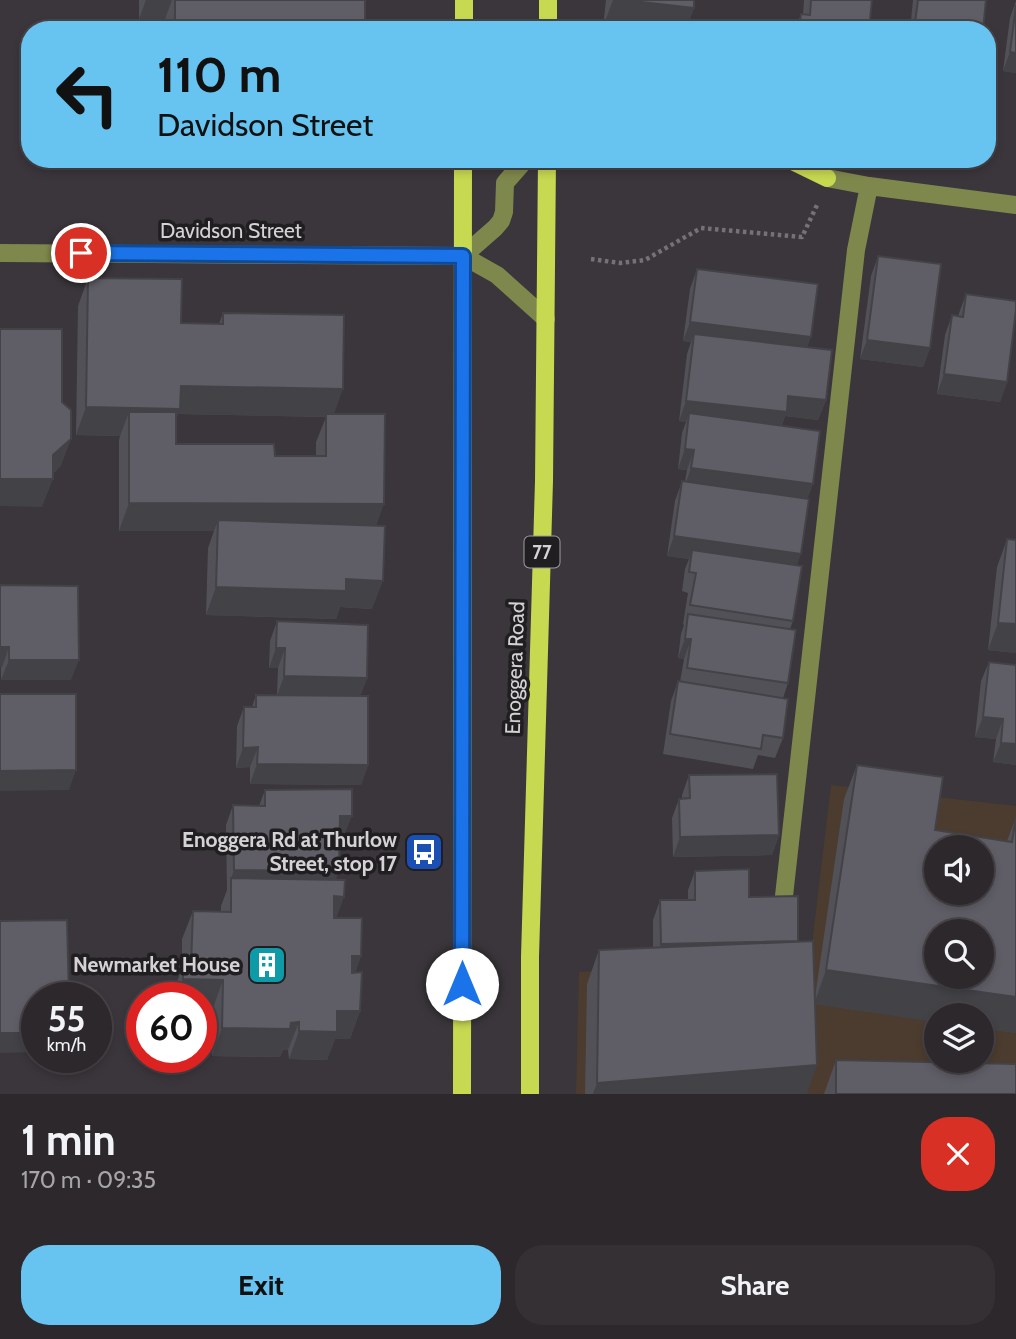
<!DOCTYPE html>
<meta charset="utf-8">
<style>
body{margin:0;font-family:Cabin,sans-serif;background:#343034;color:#f1f3f6;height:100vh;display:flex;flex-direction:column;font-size:26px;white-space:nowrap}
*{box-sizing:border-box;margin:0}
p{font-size:23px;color:#a6a6a9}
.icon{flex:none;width:38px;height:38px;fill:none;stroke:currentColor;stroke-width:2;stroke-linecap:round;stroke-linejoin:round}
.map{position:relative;height:1094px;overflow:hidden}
.side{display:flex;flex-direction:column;background:#2c282c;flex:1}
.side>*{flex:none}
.hud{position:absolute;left:21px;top:21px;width:975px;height:147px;border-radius:28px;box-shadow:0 4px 10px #0003,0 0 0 2px #484448;background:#67c4f0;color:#111;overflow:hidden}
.controls{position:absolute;left:924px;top:835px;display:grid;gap:14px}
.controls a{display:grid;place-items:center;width:70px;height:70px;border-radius:50%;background:#2c282c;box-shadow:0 4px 10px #0003,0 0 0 2px #484448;font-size:35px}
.speed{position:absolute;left:21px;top:982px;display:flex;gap:14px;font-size:35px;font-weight:700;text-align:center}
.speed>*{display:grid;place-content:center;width:91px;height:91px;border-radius:50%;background:#2c282c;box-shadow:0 4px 10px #0003,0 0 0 2px #484448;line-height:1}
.speed small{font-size:18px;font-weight:400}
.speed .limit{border:10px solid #d22;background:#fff;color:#111}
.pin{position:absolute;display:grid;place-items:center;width:60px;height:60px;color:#fff;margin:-30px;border:4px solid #fff;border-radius:50%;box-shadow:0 2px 7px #0007}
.me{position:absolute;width:77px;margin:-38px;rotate:0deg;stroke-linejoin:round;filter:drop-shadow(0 0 5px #0008)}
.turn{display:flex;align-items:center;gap:24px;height:147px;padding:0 21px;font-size:32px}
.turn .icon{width:91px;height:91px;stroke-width:2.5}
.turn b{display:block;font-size:49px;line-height:60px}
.round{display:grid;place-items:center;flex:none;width:74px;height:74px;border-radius:28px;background:#343034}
.headline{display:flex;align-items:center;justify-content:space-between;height:119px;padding:0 21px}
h1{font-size:42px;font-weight:700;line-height:52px}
.cta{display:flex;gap:14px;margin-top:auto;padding:14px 21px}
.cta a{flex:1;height:80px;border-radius:28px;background:#67c4f0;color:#111;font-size:28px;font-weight:700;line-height:80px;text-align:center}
.cta a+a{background:#343034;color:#f1f3f6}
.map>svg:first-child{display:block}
.industrial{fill:#4b3c2f;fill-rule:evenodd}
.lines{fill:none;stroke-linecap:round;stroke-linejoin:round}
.path{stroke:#757175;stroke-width:4.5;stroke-dasharray:3.5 3.5;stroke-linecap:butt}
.minor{stroke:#7f884c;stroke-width:18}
.major{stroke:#c7d851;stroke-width:18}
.wall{fill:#525158;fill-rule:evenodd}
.shaded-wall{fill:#424247}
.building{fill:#5f5e66;stroke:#424247;stroke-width:2;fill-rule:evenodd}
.route-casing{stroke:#114b97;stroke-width:18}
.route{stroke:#1a73e8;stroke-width:12}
.labels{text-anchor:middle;stroke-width:7;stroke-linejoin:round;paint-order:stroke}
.shield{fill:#201e20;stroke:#9f9c9f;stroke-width:2}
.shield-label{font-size:19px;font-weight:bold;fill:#d5d2d5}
.street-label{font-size:21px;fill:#d5d2d5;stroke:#201e20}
.poi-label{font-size:21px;font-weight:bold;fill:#d5d2d5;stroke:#201e20;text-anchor:end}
</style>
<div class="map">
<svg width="1016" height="1094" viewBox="0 0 1016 1094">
<rect width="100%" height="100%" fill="#3a363b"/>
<!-- industrial -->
<path class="industrial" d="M 831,785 L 1016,806 L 1016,1094 L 576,1094 L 579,972 L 810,961 ZM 936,847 L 982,847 L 982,892 L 936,892 ZM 936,931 L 982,931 L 982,976 L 936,976 ZM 936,1015 L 982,1015 L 982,1060 L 936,1060 Z"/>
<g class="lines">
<!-- path -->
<path class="path" d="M 591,259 L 620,263 L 645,260 L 701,228 L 802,237 L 817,205"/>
<!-- minor -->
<path class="minor" d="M 827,178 L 869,186 L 1016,205
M 0,253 L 463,256 L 497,275 L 546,319
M 463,256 L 495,228 L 501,221 L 504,212 L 505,183 L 526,159
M 784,896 L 856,250 L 869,186"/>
<!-- major -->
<path class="major" d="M 464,30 L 464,0
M 548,30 L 548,0
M 788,159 L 827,178
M 462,1094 L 463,159
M 530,1094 L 530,957 L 544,481 L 547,159"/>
</g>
<!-- wall -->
<path class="wall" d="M 139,0 L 365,0 L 365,30 L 165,30 L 165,19 L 139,19 Z
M 606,0 L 694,0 L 694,8 L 686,30 L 631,30 L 603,27 Z
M 804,0 L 872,0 L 870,20 L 890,30 L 795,30 L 801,14 L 803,14 Z
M 913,0 L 986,0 L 983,30 L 910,30 Z
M 1016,1 L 1016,73 L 1003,71 L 1010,18 Z
M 878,256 L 930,348 L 923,367 L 860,359 L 871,276 Z
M 697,269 L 808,347 L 826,400 L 818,420 L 785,416 L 782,426 L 808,498 L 797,565 L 793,621 L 790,629 L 788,683 L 783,698 L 783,738 L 775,758 L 758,755 L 753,769 L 663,754 L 671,701 L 678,681 L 680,682 L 684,659 L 678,658 L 681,634 L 684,625 L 683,624 L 688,593 L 682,591 L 685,569 L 689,559 L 667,556 L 675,501 L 682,481 L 685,481 L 687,470 L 678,469 L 682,433 L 686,422 L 679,421 L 687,354 L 691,342 L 683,341 L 690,289 Z
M 88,278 L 181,323 L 219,324 L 223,313 L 334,414 L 377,526 L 372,609 L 340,607 L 336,619 L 206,615 L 208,548 L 214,531 L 119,531 L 119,440 L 120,436 L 76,435 L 78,306 ZM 178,414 L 326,417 L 316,442 L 316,456 L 275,456 L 176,444 L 176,420 Z
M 966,294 L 1007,382 L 1000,402 L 937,394 L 945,335 L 952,315 L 958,316 Z
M 1007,539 L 1016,540 L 1016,653 L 988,650 L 997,567 Z
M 0,585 L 71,680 L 1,680 Z
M 277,621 L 367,678 L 360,696 L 368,765 L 361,785 L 250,784 L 250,767 L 236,768 L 237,726 L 244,707 L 252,707 L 256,695 L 277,695 L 278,668 L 269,668 L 270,641 Z
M 989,662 L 1016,765 L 993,762 L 996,739 L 975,737 L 981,681 Z
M 857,765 L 935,830 L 1007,841 L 1016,817 L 1016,1033 L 815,1004 L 807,1094 L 585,1094 L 587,984 L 599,950 L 653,948 L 653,920 L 660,900 L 688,900 L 688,890 L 695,871 L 749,897 L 798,942 L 815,997 L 844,799 Z
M 689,775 L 779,835 L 772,855 L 673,857 L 672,818 L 679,799 L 682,798 L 682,795 Z
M 265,790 L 344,836 L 340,836 L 336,880 L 337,918 L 361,956 L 355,973 L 360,1011 L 350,1039 L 335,1039 L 327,1060 L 289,1059 L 288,1050 L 283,1050 L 280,1057 L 212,1056 L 213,1008 L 201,1008 L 201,998 L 173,998 L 173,993 L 182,968 L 182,939 L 193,911 L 221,912 L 221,906 L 227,890 L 226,825 L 233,805 L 259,806 Z
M 836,1060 L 1016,1094 L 824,1094 Z"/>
<!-- shaded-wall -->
<path class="shaded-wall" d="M 146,0 L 172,0 L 165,19 L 139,19 Z
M 613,0 L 624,0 L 694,8 L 686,30 L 631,30 L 603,27 Z
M 1010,52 L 1016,53 L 1016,73 L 1003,71 Z
M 690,322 L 811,337 L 804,357 L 694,334 L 691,342 L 683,341 Z
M 867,340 L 930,348 L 923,367 L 860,359 Z
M 944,374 L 1007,382 L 1000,402 L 937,394 Z
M 181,386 L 343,389 L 333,417 L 178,414 L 170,437 L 129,412 L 120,436 L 76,435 L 86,407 Z
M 788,396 L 826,400 L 818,420 L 785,416 L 780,432 L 689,413 L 686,422 L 679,421 L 686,401 Z
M 71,439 L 61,466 L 48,479 L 53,479 L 42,507 L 0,506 L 0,479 L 53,455 Z
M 685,449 L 694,450 L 687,470 L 678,469 Z
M 691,468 L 813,484 L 806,504 L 684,488 Z
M 129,503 L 384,504 L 374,532 L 218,520 L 214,531 L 119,531 Z
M 674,536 L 801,554 L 794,574 L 692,550 L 689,559 L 667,556 Z
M 346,579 L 383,581 L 372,609 L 340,607 L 336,619 L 206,615 L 216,587 Z
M 998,623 L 1016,624 L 1016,653 L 988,650 Z
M 685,639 L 691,639 L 684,659 L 678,658 Z
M 0,647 L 9,647 L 2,667 L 0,667 Z
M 276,648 L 285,648 L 278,668 L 269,668 Z
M 9,660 L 79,660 L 71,680 L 1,680 Z
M 284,676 L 367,678 L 360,698 L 277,696 Z
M 983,717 L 1003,719 L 996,739 L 975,737 Z
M 1001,743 L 1016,744 L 1016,765 L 993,762 Z
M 258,747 L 250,767 L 236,768 L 243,748 Z
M 257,764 L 368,765 L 361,785 L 250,784 Z
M 76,770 L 69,790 L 0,791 L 0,771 Z
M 340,816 L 352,816 L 344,836 L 333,835 Z
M 779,835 L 772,855 L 673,857 L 680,837 Z
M 234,870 L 339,871 L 332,890 L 231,878 L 227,890 Z
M 334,896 L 344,897 L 334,925 Z
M 798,941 L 654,963 L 661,944 Z
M 352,956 L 361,956 L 351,984 Z
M 826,970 L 1016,997 L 1016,1033 L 982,1028 L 982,1015 L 936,1015 L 936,1022 L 814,1004 Z
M 183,979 L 223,980 L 213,1008 L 201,1008 L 201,998 L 176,998 Z
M 337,1011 L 360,1011 L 350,1039 L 335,1039 L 327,1060 L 289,1059 L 299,1031 Z
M 299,1022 L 288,1050 L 283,1050 L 280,1057 L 212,1056 L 222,1028 Z
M 0,1033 L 37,1033 L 37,1052 L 0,1053 Z
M 817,1065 L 807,1094 L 593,1094 L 597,1083 Z"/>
<!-- building -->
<path class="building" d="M 175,0 L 365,0 L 365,30 L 175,30 Z
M 624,0 L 694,0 L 694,8 Z
M 811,0 L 872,0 L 870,20 L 891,23 L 890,30 L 799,30 L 801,14 L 810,15 Z
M 918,0 L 986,0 L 983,30 L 914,30 Z
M 1016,5 L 1016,53 L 1010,52 Z
M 878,256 L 941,264 L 930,348 L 867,340 Z
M 697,269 L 818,284 L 811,337 L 690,322 Z
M 88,278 L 182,279 L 181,323 L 223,324 L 223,313 L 344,315 L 343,389 L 181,386 L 180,409 L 86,407 Z
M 966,294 L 1016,301 L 1016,310 L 1007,382 L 944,374 L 952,315 L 963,317 Z
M 0,329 L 62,329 L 62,402 L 71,410 L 71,439 L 53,455 L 53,479 L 0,479 Z
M 694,334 L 832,350 L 826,400 L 788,396 L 787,412 L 686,401 Z
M 129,412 L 176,412 L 176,444 L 274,444 L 275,456 L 326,456 L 326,414 L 385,414 L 384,504 L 129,503 Z
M 689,413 L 820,431 L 813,484 L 691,468 L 694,450 L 685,449 Z
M 682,481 L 809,499 L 801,554 L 674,536 Z
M 218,520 L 385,526 L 383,581 L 346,579 L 346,591 L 216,587 Z
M 1007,539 L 1016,540 L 1016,624 L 998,623 Z
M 692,550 L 802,566 L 793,621 L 690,605 L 696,573 L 689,572 Z
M 0,585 L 78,586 L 79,660 L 9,660 L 9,647 L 0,647 Z
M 688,614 L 796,630 L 788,683 L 687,668 L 691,639 L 685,639 Z
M 277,621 L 368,625 L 367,678 L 284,676 L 285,648 L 276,648 Z
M 989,662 L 1016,665 L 1016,744 L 1001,743 L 1003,719 L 983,717 Z
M 678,681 L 788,699 L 783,738 L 763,735 L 761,749 L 670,734 Z
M 0,694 L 76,694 L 76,770 L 0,771 Z
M 256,695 L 368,696 L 368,765 L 257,764 L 258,747 L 243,748 L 244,707 L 256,707 Z
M 857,765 L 943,777 L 935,830 L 1012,842 L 1016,817 L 1016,997 L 826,970 ZM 936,847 L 982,847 L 982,892 L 936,892 ZM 936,931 L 982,931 L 982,976 L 936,976 Z
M 777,774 L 779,835 L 680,837 L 679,799 L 690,798 L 689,775 Z
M 352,789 L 352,816 L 340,816 L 339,871 L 234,870 L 233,805 L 265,806 L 265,790 Z
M 749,869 L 749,897 L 798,896 L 798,941 L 661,944 L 660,900 L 695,900 L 695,871 Z
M 231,878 L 345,880 L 344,897 L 334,896 L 334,918 L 362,918 L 361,956 L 352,956 L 352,973 L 362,972 L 360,1011 L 337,1011 L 337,1032 L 299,1031 L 299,1022 L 291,1023 L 290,1029 L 222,1028 L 223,980 L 183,979 L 183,966 L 191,965 L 193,911 L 231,912 Z
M 67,920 L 69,998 L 37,998 L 37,1033 L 0,1033 L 0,921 Z
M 813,941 L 817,1065 L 597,1083 L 599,950 Z
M 836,1060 L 1016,1064 L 1016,1094 L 836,1094 Z"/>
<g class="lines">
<defs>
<path id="route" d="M 81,253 L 463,256 L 462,984"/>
</defs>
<!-- route casing -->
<use href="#route" class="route-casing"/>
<!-- route -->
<use href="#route" class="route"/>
</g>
<!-- icons -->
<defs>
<symbol id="bus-square" viewBox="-11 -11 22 22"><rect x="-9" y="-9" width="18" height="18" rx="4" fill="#1a4fb4" stroke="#201e20"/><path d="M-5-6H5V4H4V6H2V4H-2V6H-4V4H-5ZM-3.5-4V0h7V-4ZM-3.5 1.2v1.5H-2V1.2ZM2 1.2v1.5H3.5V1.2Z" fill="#fff"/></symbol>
<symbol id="building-square" viewBox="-11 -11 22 22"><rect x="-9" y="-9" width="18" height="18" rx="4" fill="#0f9aa8" stroke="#201e20"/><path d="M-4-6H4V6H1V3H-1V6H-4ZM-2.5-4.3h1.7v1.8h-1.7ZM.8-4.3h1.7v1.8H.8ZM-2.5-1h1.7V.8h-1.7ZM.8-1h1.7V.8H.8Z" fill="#fff"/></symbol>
</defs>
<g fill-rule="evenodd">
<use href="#bus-square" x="402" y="830" width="44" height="44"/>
<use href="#building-square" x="245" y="943" width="44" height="44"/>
</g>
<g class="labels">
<!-- shield labels -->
<rect class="shield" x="524.5" y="536.5" width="35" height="31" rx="5"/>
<g class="shield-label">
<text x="542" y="559">77</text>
</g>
<!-- street labels -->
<g class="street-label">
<text x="231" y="238">Davidson Street</text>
<text transform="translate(515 668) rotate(-88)" y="7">Enoggera Road</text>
</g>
<!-- poi labels -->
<g class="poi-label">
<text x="397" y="847">Enoggera Rd at Thurlow<tspan x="397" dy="24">Street, stop 17</tspan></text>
<text x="240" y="972">Newmarket House</text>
</g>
</g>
</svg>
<div class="controls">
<a><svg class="icon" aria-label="sound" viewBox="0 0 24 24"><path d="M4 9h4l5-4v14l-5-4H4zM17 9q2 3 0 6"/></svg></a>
<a><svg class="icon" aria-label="search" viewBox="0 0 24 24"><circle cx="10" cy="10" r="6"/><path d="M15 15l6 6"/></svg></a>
<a><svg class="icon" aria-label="layers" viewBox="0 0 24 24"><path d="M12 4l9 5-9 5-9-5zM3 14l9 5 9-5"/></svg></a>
</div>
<div class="speed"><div>55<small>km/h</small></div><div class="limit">60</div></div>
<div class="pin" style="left:81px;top:253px;background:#d93025"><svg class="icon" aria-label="arrive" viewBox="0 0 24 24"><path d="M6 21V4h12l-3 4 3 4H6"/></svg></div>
<svg class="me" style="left:462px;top:984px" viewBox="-20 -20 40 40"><circle r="19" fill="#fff"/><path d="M0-13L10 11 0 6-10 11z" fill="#1a73e8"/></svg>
<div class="hud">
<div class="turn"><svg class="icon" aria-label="left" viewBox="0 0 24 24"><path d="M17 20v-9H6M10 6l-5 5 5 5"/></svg><div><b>110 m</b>Davidson Street</div></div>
</div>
</div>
<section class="side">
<div class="headline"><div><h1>1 min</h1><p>170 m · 09:35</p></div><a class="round" style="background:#d93025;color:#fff"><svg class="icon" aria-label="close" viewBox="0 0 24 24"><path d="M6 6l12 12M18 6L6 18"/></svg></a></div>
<div class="cta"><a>Exit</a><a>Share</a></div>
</section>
